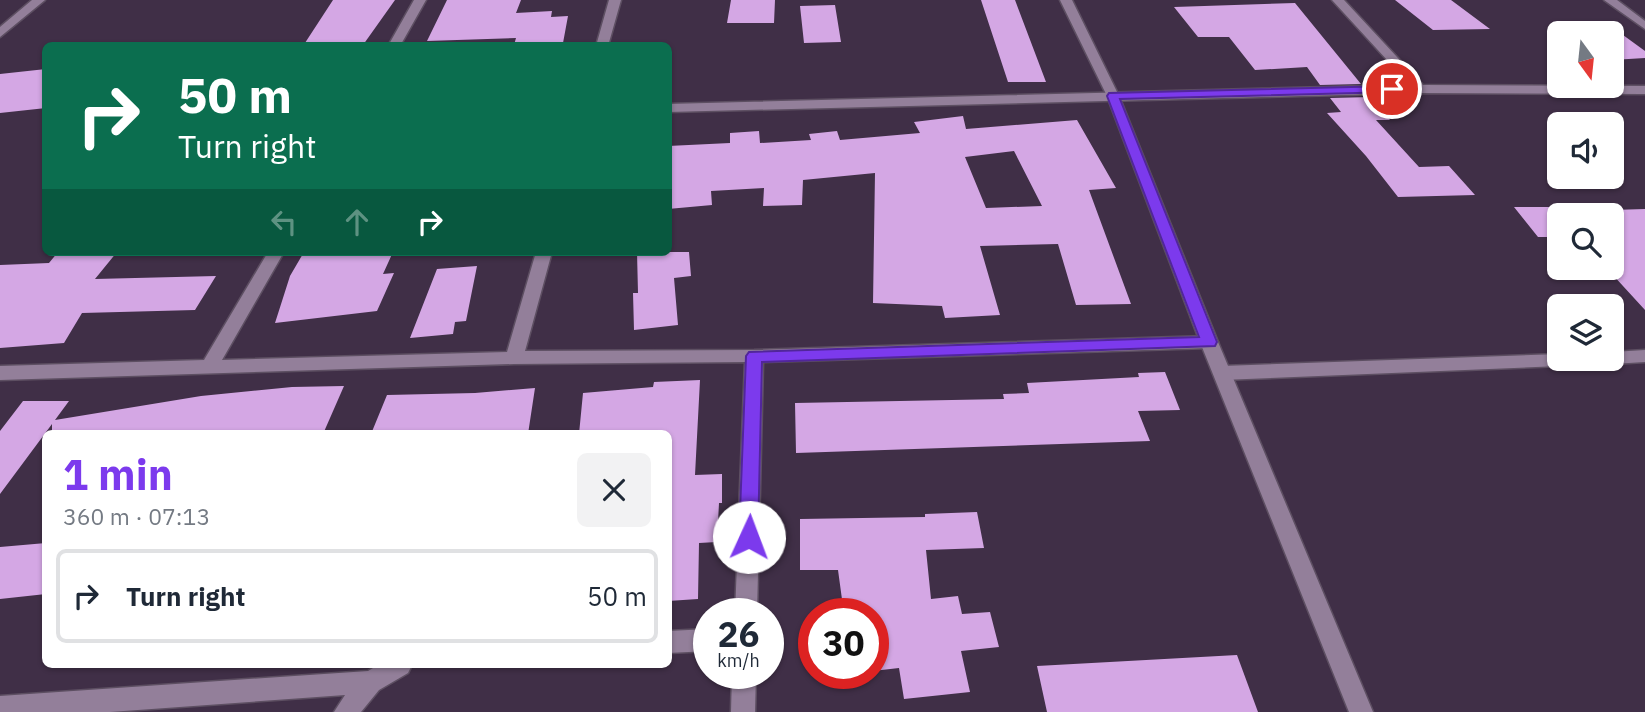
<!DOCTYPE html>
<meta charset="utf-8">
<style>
body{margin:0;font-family:"IBM Plex Sans",sans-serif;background:#f2f2f3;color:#1f2937;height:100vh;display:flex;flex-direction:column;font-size:26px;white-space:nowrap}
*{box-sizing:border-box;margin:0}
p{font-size:23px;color:#747a83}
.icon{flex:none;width:38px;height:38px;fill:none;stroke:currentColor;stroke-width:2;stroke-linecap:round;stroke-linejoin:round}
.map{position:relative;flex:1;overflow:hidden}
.details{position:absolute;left:42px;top:430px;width:630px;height:238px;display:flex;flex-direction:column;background:#fff;border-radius:10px;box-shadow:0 2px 5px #0004}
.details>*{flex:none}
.hud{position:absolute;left:42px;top:42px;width:630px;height:214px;border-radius:10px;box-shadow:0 2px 5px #0004;background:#0b6e4f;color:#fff;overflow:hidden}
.needle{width:46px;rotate:165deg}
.buttons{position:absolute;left:1547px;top:21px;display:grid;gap:14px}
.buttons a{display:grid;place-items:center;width:77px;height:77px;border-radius:10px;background:#fff;box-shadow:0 2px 5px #0004;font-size:35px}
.speed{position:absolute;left:693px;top:598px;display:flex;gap:14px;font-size:35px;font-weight:700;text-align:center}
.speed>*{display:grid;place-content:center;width:91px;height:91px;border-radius:50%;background:#fff;box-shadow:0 2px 5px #0004;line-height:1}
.speed small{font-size:18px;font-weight:400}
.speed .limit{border:10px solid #d22;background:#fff;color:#111}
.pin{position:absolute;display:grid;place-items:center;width:60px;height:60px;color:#fff;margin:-30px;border:4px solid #fff;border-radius:50%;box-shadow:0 2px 7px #0007}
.me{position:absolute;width:77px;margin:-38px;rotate:2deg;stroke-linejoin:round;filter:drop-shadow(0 0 5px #0008)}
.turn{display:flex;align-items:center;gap:24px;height:147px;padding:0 21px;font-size:32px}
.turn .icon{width:91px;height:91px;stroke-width:2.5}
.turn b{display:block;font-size:49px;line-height:60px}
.lanes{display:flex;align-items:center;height:66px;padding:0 21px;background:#0003;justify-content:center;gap:35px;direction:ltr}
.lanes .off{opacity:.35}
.round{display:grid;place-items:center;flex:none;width:74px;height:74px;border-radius:10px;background:#f2f2f3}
.headline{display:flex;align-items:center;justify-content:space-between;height:119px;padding:0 21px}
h1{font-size:42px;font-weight:800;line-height:52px;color:#7c3aed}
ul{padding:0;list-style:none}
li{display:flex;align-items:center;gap:21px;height:94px;margin:0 14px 10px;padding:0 7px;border:4px solid #e0e1e3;border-radius:10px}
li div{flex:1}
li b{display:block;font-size:26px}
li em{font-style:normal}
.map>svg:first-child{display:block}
.building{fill:#d4a7e4;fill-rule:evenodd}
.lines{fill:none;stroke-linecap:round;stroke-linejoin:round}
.minor-casing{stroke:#5d4f62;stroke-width:3}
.tertiary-casing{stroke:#5d4f62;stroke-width:3}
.minor{fill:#937f9a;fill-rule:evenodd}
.tertiary{fill:#937f9a;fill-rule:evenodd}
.route{fill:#7c3aed;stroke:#51269a;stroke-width:2}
</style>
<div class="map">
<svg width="1645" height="712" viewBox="0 0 1645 712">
<rect width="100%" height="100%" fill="#402f47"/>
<!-- building -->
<path class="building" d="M 333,0 L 395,0 L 363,45 L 303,46 Z
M 447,0 L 521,0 L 516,13 L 552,11 L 551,17 L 568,16 L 563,43 L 514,45 L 516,38 L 427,41 Z
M 731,0 L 775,0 L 774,23 L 727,23 Z
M 981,0 L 1015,0 L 1046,82 L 1008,82 Z
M 1395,0 L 1451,0 L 1490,29 L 1433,30 Z
M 1295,3 L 1361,84 L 1320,85 L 1307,67 L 1255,70 L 1229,37 L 1198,37 L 1174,7 Z
M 835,5 L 841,42 L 804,43 L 800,6 Z
M 1612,27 L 1645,51 L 1645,58 L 1612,60 Z
M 46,69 L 46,108 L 0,113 L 0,74 Z
M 1372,97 L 1390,120 L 1376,120 L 1419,167 L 1449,166 L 1475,195 L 1398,197 L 1366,156 L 1327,113 L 1341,112 L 1330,98 Z
M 963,116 L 966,129 L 1077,120 L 1116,188 L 1089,190 L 1131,304 L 1076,305 L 1058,244 L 980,246 L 1000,315 L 945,318 L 942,306 L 873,303 L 875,173 L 803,180 L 802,205 L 763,206 L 764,188 L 711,191 L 712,205 L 668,209 L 668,146 L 730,143 L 730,133 L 759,131 L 760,143 L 811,140 L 809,134 L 837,131 L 840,140 L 920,133 L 914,122 ZM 1014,151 L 1042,206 L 986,208 L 965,157 Z
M 1514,207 L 1559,207 L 1559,237 L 1538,237 Z
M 1645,209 L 1645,310 L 1612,274 L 1612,210 Z
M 58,252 L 117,252 L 95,279 L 216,276 L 195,310 L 82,313 L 64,343 L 0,348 L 0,265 L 49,263 Z
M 304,252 L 393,252 L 383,274 L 394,273 L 377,311 L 275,323 L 290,276 Z
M 637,252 L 689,252 L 691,276 L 674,278 L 678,325 L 634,330 L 633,293 L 638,293 Z
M 477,266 L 466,321 L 455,322 L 453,334 L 410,338 L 437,269 Z
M 1165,372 L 1180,410 L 1138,411 L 1150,441 L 796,453 L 795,403 L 1004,399 L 1003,394 L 1029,393 L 1027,383 L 1139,377 L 1138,373 Z
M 700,380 L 695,475 L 722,474 L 722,503 L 719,503 L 717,542 L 699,543 L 698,599 L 668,601 L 668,434 L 579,434 L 583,393 L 653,387 L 654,382 Z
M 344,386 L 323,434 L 52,434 L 52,424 L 0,494 L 0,431 L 23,401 L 69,401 L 55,420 L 201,396 L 292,387 Z
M 535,388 L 528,434 L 371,434 L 387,395 L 475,393 Z
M 977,512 L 984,548 L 926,550 L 931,599 L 958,596 L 962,614 L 990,612 L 999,647 L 961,651 L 970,692 L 904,699 L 899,668 L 873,671 L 873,614 L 844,614 L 838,570 L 800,570 L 800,519 L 925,517 L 925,514 Z
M 46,543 L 46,594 L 0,599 L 0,547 Z
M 1237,655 L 1258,712 L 1047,712 L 1037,666 Z"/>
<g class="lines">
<defs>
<path id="minor" d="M 32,0 L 45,0 L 0,37 L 0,27 Z
M 414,0 L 426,0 L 400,46 L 388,46 Z
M 609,0 L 621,0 L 608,46 L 596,46 Z
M 1332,0 L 1344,0 L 1423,85 L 1645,86 L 1645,94 L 1420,93 L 668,112 L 668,104 L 1410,85 Z
M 1604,0 L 1617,0 L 1645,21 L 1645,29 Z
M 268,252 L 284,252 L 222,360 L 507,352 L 536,252 L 552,252 L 525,351 L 754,350 L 1209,336 L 1218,342 L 1209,348 L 763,362 L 757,614 L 735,614 L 745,362 L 514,364 L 0,380 L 0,366 L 204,360 Z
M 1645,350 L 1645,362 L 1612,364 L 1604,359 L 1612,359 L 1612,352 Z
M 1559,354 L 1559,359 L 1593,359 L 1590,364 L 1584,365 L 1222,380 L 1216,378 L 1213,373 L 1216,368 L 1222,366 Z
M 709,629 L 709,651 L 668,653 L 668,631 Z
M 378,665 L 412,665 L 408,673 L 379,690 L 361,712 L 334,712 L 345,695 L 110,712 L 0,712 L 0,696 L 368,671 Z
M 732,674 L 756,674 L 755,712 L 731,712 Z"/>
<path id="tertiary" d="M 1060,0 L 1072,0 L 1119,96 L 1218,342 L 1373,712 L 1349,712 L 1200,342 L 1107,96 Z"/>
</defs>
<!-- minor casing -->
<use href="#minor" class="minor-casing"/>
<!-- tertiary casing -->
<use href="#tertiary" class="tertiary-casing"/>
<!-- minor -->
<use href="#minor" class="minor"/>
<!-- tertiary -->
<use href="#tertiary" class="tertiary"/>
</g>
<!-- route -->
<path class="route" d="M 1392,86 L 1398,89 L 1396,92 L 1120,99 L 1217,342 L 1215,346 L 762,362 L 758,537 L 755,543 L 749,545 L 742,543 L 739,537 L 746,356 L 749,352 L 1199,337 L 1107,96 L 1109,93 Z"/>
</svg>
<div class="buttons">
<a><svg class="needle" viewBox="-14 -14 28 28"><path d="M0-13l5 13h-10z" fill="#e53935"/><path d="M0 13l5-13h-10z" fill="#747a83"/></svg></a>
<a><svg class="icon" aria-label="sound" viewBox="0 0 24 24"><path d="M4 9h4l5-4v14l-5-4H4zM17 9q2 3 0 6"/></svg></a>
<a><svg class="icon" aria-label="search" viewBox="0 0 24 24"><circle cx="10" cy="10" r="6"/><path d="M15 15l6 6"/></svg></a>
<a><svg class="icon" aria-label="layers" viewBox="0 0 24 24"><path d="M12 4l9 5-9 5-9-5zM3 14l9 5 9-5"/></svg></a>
</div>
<div class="speed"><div>26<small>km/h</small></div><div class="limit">30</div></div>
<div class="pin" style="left:1392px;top:89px;background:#d93025"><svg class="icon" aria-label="arrive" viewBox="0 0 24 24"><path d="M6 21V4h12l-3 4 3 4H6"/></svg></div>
<svg class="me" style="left:749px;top:537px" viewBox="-20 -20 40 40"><circle r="19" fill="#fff"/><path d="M0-13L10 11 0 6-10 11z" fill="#7c3aed"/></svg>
<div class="hud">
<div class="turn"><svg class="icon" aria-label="right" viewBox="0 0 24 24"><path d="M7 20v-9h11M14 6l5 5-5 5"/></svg><div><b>50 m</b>Turn right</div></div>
<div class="lanes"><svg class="icon off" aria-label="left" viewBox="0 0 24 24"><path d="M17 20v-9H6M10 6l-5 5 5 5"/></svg><svg class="icon off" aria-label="ahead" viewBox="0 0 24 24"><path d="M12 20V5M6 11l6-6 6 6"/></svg><svg class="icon" aria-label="right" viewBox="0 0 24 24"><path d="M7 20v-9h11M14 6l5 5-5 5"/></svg></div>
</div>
<section class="details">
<div class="headline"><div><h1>1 min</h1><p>360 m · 07:13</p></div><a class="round"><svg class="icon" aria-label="close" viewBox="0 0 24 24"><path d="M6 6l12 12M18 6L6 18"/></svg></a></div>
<ul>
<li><svg class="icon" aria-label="right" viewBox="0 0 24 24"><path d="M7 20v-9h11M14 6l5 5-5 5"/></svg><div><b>Turn right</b></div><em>50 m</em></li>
</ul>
</section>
</div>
